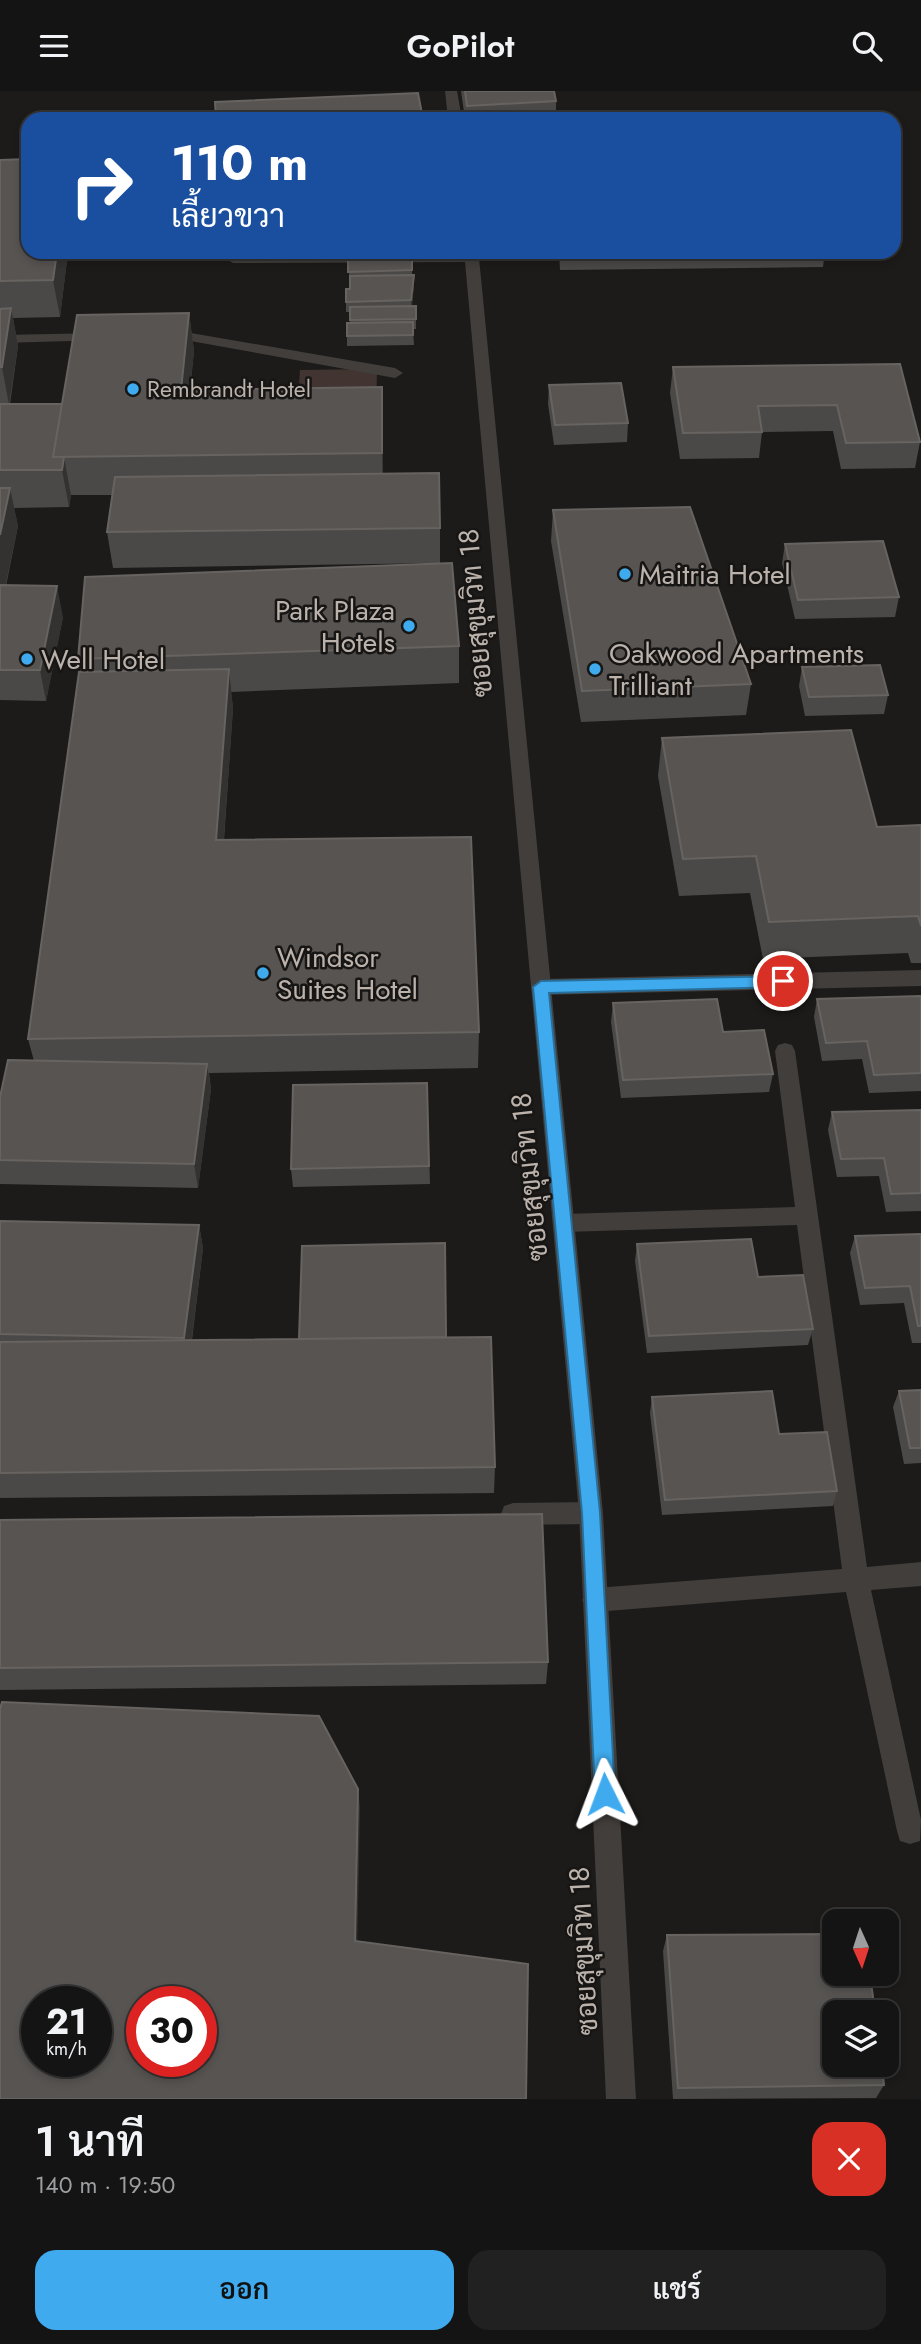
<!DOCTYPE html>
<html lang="th">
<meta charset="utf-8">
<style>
body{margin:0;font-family:Jost,Sarabun,sans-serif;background:#222122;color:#f1f3f6;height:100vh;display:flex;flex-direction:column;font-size:26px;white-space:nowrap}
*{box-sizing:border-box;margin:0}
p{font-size:23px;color:#9d9ea0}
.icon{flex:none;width:38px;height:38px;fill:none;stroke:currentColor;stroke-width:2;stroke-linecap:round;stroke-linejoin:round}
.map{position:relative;height:2008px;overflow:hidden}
.side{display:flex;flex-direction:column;background:#151414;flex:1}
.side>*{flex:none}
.top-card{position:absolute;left:21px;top:21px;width:880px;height:147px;border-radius:21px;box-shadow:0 4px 10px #0003,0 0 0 2px #343334;background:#1a4fa0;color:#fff;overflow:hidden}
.needle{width:46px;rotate:177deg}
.controls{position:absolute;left:822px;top:1818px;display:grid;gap:14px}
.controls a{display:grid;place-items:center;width:77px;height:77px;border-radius:14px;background:#151414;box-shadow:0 4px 10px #0003,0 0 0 2px #343334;font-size:35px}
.speed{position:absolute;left:21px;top:1895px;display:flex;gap:14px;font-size:35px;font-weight:700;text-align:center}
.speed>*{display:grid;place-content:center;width:91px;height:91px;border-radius:50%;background:#151414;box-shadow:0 4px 10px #0003,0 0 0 2px #343334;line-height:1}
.speed small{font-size:18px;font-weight:400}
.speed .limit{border:10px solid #d22;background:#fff;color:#111}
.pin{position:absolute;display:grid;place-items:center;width:60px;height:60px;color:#fff;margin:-30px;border:4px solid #fff;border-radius:50%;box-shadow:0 2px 7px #0007}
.me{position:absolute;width:77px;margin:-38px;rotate:357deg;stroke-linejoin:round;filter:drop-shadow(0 0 5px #0008)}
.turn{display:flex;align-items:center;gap:24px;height:147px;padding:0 35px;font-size:32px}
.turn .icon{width:91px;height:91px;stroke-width:2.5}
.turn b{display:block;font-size:49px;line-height:60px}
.round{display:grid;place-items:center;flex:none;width:74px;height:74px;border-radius:21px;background:#222122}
.head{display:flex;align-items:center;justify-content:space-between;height:119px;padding:0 35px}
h1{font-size:42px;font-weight:600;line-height:52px}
.primary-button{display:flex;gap:14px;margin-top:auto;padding:14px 35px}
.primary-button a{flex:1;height:80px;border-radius:21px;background:#3fabee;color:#111;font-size:28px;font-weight:600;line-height:80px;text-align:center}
.primary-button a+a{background:#222122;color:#f1f3f6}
header{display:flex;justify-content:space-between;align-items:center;height:91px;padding:0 35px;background:#151414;font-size:32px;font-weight:600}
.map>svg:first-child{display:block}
.water{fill:#423431}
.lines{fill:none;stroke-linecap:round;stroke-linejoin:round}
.lane{fill:#413e3b;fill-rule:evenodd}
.street{fill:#413e3b;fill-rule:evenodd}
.wall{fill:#4b4947}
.shaded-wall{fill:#333230}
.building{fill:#575452;stroke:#676360;stroke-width:2;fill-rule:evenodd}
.route{fill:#3fabee;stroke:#296f9b;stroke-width:2}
.poi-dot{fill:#3fabee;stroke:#171614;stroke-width:2.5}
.labels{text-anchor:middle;stroke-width:5;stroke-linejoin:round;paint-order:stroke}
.far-poi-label{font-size:23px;fill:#bbb2ac;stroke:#171614;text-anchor:start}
.poi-label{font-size:28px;fill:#bbb2ac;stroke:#171614;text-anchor:start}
.street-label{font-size:28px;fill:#bbb2ac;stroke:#171614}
</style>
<header><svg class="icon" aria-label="menu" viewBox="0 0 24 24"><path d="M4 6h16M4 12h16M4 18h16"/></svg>GoPilot<svg class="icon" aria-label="search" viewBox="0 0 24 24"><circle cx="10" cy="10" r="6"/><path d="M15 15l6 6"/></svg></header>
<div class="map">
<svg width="921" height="2008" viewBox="0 0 921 2008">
<rect width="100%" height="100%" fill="#1c1b1a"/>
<!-- water -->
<path class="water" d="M 377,278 L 376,325 L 298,310 L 300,279 Z"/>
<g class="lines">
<!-- lane -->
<path class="lane" d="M 166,241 L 185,241 L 395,277 L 403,282 L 395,287 L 185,249 L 161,248 L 159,245 L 161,242 Z
M 102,242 L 109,246 L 107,249 L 0,252 L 0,244 Z
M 921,879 L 921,895 L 541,904 L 534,901 L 531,896 L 534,891 L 541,888 Z
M 785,952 L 792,954 L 795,960 L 867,1476 L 921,1471 L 921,1495 L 871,1499 L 921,1729 L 920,1750 L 910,1753 L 900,1750 L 897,1740 L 846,1501 L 595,1521 L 586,1517 L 582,1509 L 586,1501 L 595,1497 L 842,1478 L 797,1134 L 564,1141 L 556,1138 L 553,1132 L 556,1126 L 564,1123 L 795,1116 L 775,960 L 778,954 Z
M 591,1411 L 600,1414 L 603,1422 L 600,1430 L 591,1433 L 513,1434 L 504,1431 L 501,1423 L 504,1415 L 513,1412 Z"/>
<!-- street -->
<path class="street" d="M 445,0 L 457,0 L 462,28 L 448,28 Z
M 464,161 L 478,161 L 479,167 L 603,1422 L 636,2008 L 606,2008 L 579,1422 L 465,171 L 233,172 L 226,168 L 233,164 Z"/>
</g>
<!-- wall -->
<path class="wall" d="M 461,0 L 554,0 L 556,10 L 556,28 L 465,28 Z
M 0,69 L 28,161 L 68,161 L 60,226 L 13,227 L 18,255 L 10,313 L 62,313 L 189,222 L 194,260 L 190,299 L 383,334 L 383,383 L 440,437 L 440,472 L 113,477 L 107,441 L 112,404 L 71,404 L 69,416 L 14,417 L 18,435 L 6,495 L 63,526 L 46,610 L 0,609 Z
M 559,161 L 825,161 L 823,176 L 560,179 Z
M 412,167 L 412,184 L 414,184 L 414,194 L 412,215 L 416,228 L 416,238 L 413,238 L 414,254 L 347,255 L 347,245 L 350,232 L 350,221 L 346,221 L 346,211 L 350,198 L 348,168 Z
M 900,273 L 920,351 L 915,377 L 841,378 L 833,340 L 762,341 L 759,367 L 680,368 L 670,302 L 673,276 Z
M 549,294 L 628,332 L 627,351 L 554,354 L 548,313 Z
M 553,419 L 751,593 L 746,624 L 581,631 L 551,450 Z
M 785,453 L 899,506 L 895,526 L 795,528 L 782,472 Z
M 459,555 L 459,592 L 231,601 L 233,617 L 224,749 L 479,941 L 478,977 L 209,982 L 211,998 L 198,1097 L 0,1093 L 0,1006 L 34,970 L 28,948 L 81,581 L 78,568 Z
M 802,576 L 888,604 L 884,623 L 805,625 L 799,595 Z
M 662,647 L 877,736 L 921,734 L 921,872 L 911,872 L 908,862 L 763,868 L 750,802 L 679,805 L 658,685 Z
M 921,905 L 921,1000 L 869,1002 L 862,968 L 822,970 L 814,926 L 817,908 Z
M 613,912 L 723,941 L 773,983 L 769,1001 L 621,1007 L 611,931 Z
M 427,992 L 430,1093 L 293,1096 L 291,1078 Z
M 921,1019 L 921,1120 L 886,1121 L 879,1085 L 837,1086 L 828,1039 L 832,1021 Z
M 0,1130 L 199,1134 L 203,1157 L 192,1249 L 446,1246 L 495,1376 L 494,1402 L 0,1407 Z
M 921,1143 L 921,1252 L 912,1252 L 904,1212 L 860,1214 L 850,1162 L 855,1145 Z
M 637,1153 L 758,1186 L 813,1238 L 808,1254 L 647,1262 L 635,1170 Z
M 921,1299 L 921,1372 L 904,1373 L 893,1316 L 899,1300 Z
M 652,1306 L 779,1343 L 837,1400 L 833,1415 L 662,1424 L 650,1322 Z
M 0,1429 L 548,1571 L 546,1593 L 0,1599 Z
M 667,1844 L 884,1994 L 876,2007 L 673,2008 L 663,1860 Z"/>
<!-- shaded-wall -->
<path class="shaded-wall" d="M 57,161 L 68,161 L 60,226 L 53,189 Z
M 414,184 L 414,194 L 411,220 L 411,209 Z
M 11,217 L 18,255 L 9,314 L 2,276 Z
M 189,222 L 194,260 L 186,337 L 181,299 Z
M 382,296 L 383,334 L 383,400 L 382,362 Z
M 64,366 L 71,404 L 69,416 L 62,379 Z
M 10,397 L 18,435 L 3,506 L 0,493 L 0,444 Z
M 57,495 L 63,526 L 46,610 L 40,579 Z
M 229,578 L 233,617 L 221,787 L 216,749 Z
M 207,973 L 211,998 L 198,1097 L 194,1073 Z
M 199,1134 L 203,1157 L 189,1270 L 184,1247 Z
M 358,1698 L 360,1716 L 357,1865 L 355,1850 Z"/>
<!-- building -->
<path class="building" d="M 465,0 L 554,0 L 556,10 L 467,15 Z
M 418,2 L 423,28 L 216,28 L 215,11 Z
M 27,68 L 28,161 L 57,161 L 53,189 L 0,190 L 0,69 Z
M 412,167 L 412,179 L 348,181 L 348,168 Z
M 414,184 L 411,209 L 346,211 L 346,198 L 350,198 L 350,185 Z
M 416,215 L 416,228 L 350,229 L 350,216 Z
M 11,217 L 2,276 L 0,276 L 0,218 Z
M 189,222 L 181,299 L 382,296 L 382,362 L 53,366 L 77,224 Z
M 413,231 L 413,244 L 347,245 L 347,232 Z
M 900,273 L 920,351 L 846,352 L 837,314 L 758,315 L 762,341 L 683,342 L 673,276 Z
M 621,292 L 628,332 L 555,334 L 549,294 Z
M 0,313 L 62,313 L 53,366 L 64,366 L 62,379 L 0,379 Z
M 439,382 L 440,437 L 107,441 L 115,386 Z
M 0,397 L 10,397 L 0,444 Z
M 690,416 L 751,593 L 582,600 L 553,419 Z
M 883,450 L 899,506 L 798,509 L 785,453 Z
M 452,472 L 459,555 L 78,568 L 85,486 Z
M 0,494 L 57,495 L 40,579 L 0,579 Z
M 880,574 L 888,604 L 809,606 L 802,576 Z
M 229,578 L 216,749 L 471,746 L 479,941 L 28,948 L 79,581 Z
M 851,639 L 877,736 L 921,734 L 921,835 L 918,825 L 769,831 L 756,765 L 683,768 L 662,647 Z
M 921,905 L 921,982 L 874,984 L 867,950 L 826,952 L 817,908 Z
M 717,908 L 723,941 L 764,939 L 773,983 L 623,989 L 613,912 Z
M 8,969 L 207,973 L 194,1073 L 0,1069 L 0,1006 Z
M 427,992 L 429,1075 L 291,1078 L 293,994 Z
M 921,1019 L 921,1102 L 891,1103 L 884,1067 L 841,1068 L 832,1021 Z
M 0,1130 L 199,1134 L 184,1247 L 0,1243 Z
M 921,1143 L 921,1235 L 918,1235 L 910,1195 L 865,1197 L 855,1145 Z
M 751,1148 L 758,1186 L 803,1184 L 813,1238 L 649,1245 L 637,1153 Z
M 445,1152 L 446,1246 L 299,1248 L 302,1155 Z
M 491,1246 L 495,1376 L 0,1382 L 0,1251 Z
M 921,1299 L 921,1357 L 910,1357 L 899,1300 Z
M 772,1300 L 779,1343 L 827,1341 L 837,1400 L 665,1409 L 652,1306 Z
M 542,1423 L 548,1571 L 0,1577 L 0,1429 Z
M 2,1611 L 319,1625 L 358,1698 L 355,1850 L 528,1873 L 526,2008 L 0,2008 L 0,1618 ZM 37,1911 L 96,1911 L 96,1970 L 37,1970 ZM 142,1911 L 201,1911 L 201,1970 L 142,1970 Z
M 835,1843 L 835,1883 L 870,1883 L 875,1922 L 835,1922 L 835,1974 L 882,1974 L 884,1994 L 678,1997 L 667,1844 Z"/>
<!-- route -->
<path class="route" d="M 783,885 L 791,890 L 783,896 L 549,902 L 600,1422 L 615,1703 L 612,1710 L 605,1713 L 598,1710 L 595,1703 L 582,1422 L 533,896 L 541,890 Z"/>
<!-- markers -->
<g class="poi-dot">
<circle cx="133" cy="298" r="7"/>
<circle cx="625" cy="483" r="7"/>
<circle cx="409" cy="535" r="7"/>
<circle cx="27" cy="568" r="7"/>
<circle cx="595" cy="578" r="7"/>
<circle cx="263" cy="882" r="7"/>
</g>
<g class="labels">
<!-- far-poi labels -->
<g class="far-poi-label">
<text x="147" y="306">Rembrandt Hotel</text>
</g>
<!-- poi labels -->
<g class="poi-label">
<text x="639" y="493">Maitria Hotel</text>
<text x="395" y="529" text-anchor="end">Park Plaza<tspan x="395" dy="32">Hotels</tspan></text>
<text x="609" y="572">Oakwood Apartments<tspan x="609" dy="32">Trilliant</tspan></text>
<text x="41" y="578">Well Hotel</text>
<text x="277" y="876">Windsor<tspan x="277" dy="32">Suites Hotel</tspan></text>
</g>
<!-- street labels -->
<g class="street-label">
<text transform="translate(475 522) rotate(-95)" y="10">ซอยสุขุมวิท 18</text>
<text transform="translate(529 1086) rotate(-96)" y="10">ซอยสุขุมวิท 18</text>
<text transform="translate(583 1860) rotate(-93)" y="10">ซอยสุขุมวิท 18</text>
</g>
</g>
</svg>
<div class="controls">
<a><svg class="needle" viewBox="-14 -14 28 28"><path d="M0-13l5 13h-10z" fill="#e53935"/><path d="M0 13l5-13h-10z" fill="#9d9ea0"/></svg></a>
<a><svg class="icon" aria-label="layers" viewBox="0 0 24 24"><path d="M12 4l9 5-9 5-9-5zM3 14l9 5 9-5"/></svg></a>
</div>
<div class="speed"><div>21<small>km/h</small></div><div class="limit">30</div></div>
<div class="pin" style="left:783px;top:890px;background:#d93025"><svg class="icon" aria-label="arrive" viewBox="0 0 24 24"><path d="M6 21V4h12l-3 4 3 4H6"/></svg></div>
<svg class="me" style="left:605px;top:1703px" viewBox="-20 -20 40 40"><path d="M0-17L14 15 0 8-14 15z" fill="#3fabee" stroke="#fff" stroke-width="4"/></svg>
<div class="top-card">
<div class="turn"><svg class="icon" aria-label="right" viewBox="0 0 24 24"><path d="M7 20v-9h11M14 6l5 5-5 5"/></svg><div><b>110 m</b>เลี้ยวขวา</div></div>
</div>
</div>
<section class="side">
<div class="head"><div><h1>1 นาที</h1><p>140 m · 19:50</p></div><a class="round" style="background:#d93025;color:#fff"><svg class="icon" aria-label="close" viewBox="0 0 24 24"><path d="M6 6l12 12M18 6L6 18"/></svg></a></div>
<div class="primary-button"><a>ออก</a><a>แชร์</a></div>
</section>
